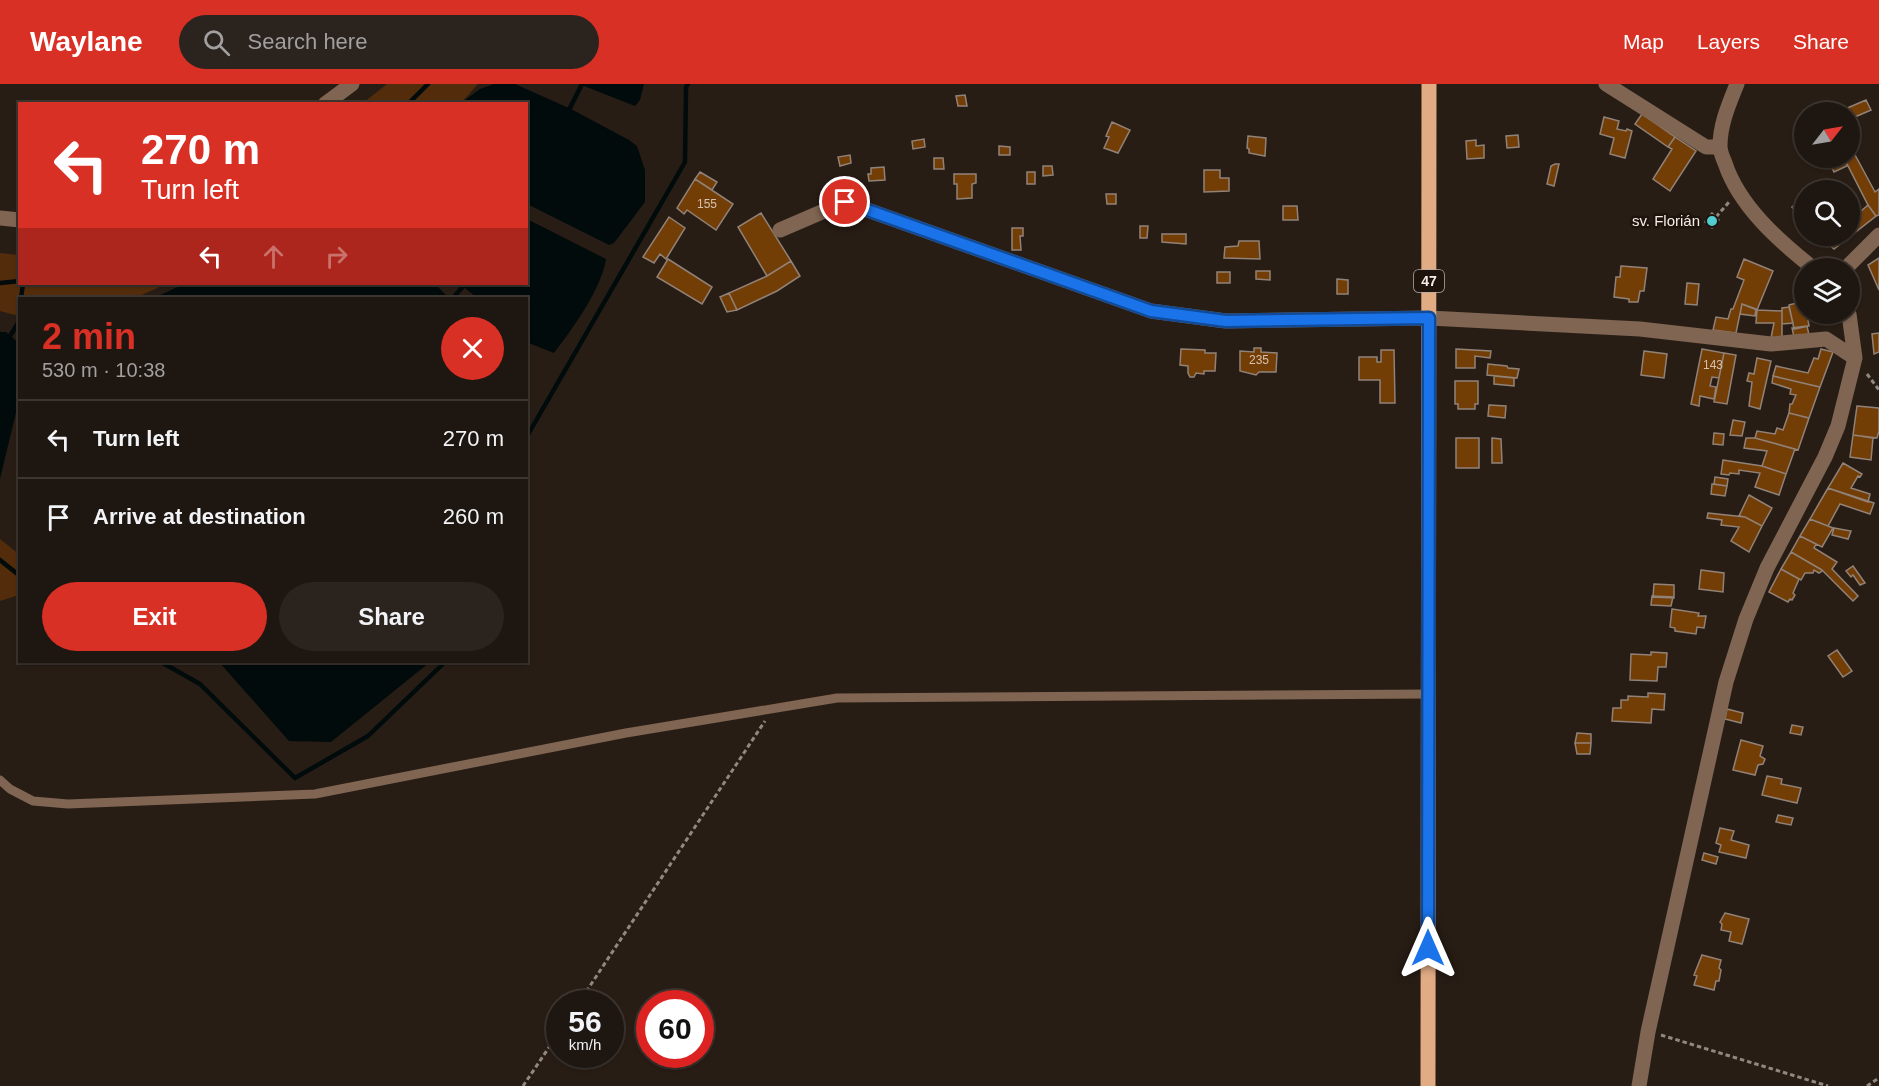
<!DOCTYPE html>
<meta charset="utf-8">
<style>
body{margin:0;font-family:Helvetica,sans-serif;background:#2b231e;color:#f1f3f6;height:100vh;display:flex;flex-direction:column;font-size:22px;white-space:nowrap}
*{box-sizing:border-box;margin:0}
p{font-size:20px;color:#a19f9f}
.icon{flex:none;width:33px;height:33px;fill:none;stroke:currentColor;stroke-width:2;stroke-linecap:round;stroke-linejoin:round}
.map{position:relative;flex:1;overflow:hidden}
.drawer{position:absolute;left:18px;top:213px;width:510px;height:366px;display:flex;flex-direction:column;background:#1e1610;border-radius:0px;box-shadow:0 2px 4px #0004,0 0 0 2px #3c3530}
.drawer>*{flex:none}
.guide{position:absolute;left:18px;top:18px;width:510px;height:183px;border-radius:0px;box-shadow:0 2px 4px #0004,0 0 0 2px #3c3530;background:#d93025;color:#fff;overflow:hidden}
.needle{width:39px;rotate:59deg}
.buttons{position:absolute;left:1794px;top:18px;display:grid;gap:12px}
.buttons a{display:grid;place-items:center;width:66px;height:66px;border-radius:50%;background:#1e1610;box-shadow:0 2px 4px #0004,0 0 0 2px #3c3530;font-size:30px}
.speed{position:absolute;left:546px;top:906px;display:flex;gap:12px;font-size:30px;font-weight:700;text-align:center}
.speed>*{display:grid;place-content:center;width:78px;height:78px;border-radius:50%;background:#1e1610;box-shadow:0 2px 4px #0004,0 0 0 2px #3c3530;line-height:1}
.speed small{font-size:15px;font-weight:400}
.speed .limit{border:9px solid #d22;background:#fff;color:#111}
.pin{position:absolute;display:grid;place-items:center;width:51px;height:51px;color:#fff;margin:-26px;border:3px solid #fff;border-radius:50%;box-shadow:0 2px 6px #0007}
.me{position:absolute;width:66px;margin:-33px;rotate:0deg;stroke-linejoin:round;filter:drop-shadow(0 0 4px #0008)}
.turn{display:flex;align-items:center;gap:21px;height:126px;padding:0 24px;font-size:27px}
.turn .icon{width:78px;height:78px;stroke-width:2.5}
.turn b{display:block;font-size:42px;line-height:51px}
.lanes{display:flex;align-items:center;height:57px;padding:0 24px;background:#0003;justify-content:center;gap:30px;direction:ltr}
.lanes .off{opacity:.35}
.round{display:grid;place-items:center;flex:none;width:63px;height:63px;border-radius:32px;background:#2b231e}
.headline{display:flex;align-items:center;justify-content:space-between;height:102px;padding:0 24px}
h1{font-size:36px;font-weight:700;line-height:45px;color:#d93025}
.action{display:flex;gap:12px;margin-top:auto;padding:12px 24px}
.action a{flex:1;height:69px;border-radius:36px;background:#d93025;color:#fff;font-size:24px;font-weight:700;line-height:69px;text-align:center}
.action a+a{background:#2b231e;color:#f1f3f6}
ul{padding:0;list-style:none}
li{display:flex;align-items:center;gap:18px;height:78px;padding:0 24px;border-top:2px solid #3c3530}
li div{flex:1}
li b{display:block;font-size:22px}
li em{font-style:normal}
header{display:flex;align-items:center;gap:36px;box-sizing:border-box;height:84px;padding:0 30px;background:#d93025;color:#fff}
header strong{font-size:28px}
nav{display:flex;gap:33px;margin-inline-start:auto;font-size:21px}
.search{width:420px;height:54px;background:#2b231e;display:flex;align-items:center;gap:15px;box-sizing:border-box;padding:0 21px;border-radius:33px;color:#a19f9f;font-size:22px}
.map>svg:first-child{display:block}
.green{fill:#532d0b}
.water{fill:#010b0c}
.lines{fill:none;stroke-linecap:round;stroke-linejoin:round}
.stream{stroke:#010b0c;stroke-width:4.5}
.building{fill:#733d06;stroke:#918278;stroke-width:1.5}
.path{stroke:#918881;stroke-width:3;stroke-dasharray:4.5 3;stroke-linecap:butt}
.lane{stroke:#7f6552;stroke-width:9}
.street{stroke:#7f6552;stroke-width:15}
.primary{stroke:#e1ab84;stroke-width:15}
.route-casing{stroke:#114b97;stroke-width:15}
.route{stroke:#1a73e8;stroke-width:10}
.poi-dot{fill:#51ccd1;stroke:#1f140c;stroke-width:2}
.labels{text-anchor:middle;stroke-width:5;stroke-linejoin:round;paint-order:stroke}
.number-label{font-size:12px;fill:#d5c1b0}
.shield{fill:#1f140c;stroke:#b6aca6;stroke-width:1.5}
.shield-label{font-size:14px;font-weight:bold;fill:#f6ede8}
.poi-label{font-size:15px;fill:#f6ede8;stroke:#1f140c;text-anchor:end}
</style>
<header>
<strong>Waylane</strong>
<div class="search"><svg class="icon" aria-label="search" viewBox="0 0 24 24"><circle cx="10" cy="10" r="6"/><path d="M15 15l6 6"/></svg>Search here</div>
<nav><a>Map</a><a>Layers</a><a>Share</a></nav>
</header>
<div class="map">
<svg width="1879" height="1002" viewBox="0 0 1879 1002">
<rect width="100%" height="100%" fill="#281d15"/>
<!-- green -->
<path class="green" d="M 387,0 L 478,0 L 461,19 L 363,19 Z
M 0,169 L 19,171 L 20,200 L 166,200 L 135,214 L 20,214 L 19,232 L 0,227 Z
M 0,455 L 20,471 L 19,511 L 0,517 Z"/>
<!-- water -->
<path class="water" d="M 494,0 L 515,0 L 571,25 L 629,56 L 637,62 L 645,86 L 645,118 L 614,159 L 609,161 L 527,120 L 526,20 L 461,19 L 480,5 Z
M 579,0 L 644,0 L 640,16 L 635,22 Z
M 527,135 L 606,175 C 601,206 573,244 554,269 L 531,260 L 527,256 L 526,214 L 477,214 L 460,200 L 526,200 Z
M 184,200 L 435,200 L 449,214 L 154,214 Z
M 0,248 L 6,248 L 20,260 L 19,316 L 0,395 Z
M 219,578 L 430,578 L 331,658 L 289,657 Z"/>
<g class="lines">
<!-- stream -->
<path class="stream" d="M 408,20 L 428,0
M 567,30 L 582,0
M 0,199 L 20,197
M 21,214 L 23,200
M 453,214 L 465,200
M 7,257 L 18,239 L 20,230
M 526,354 L 685,78 L 686,3 L 688,0
M 0,476 L 20,492
M 161,578 L 200,600 L 295,694 L 368,652 L 445,578"/>
</g>
<!-- building -->
<path class="building" d="M 965,11 L 967,22 L 958,22 L 956,12 Z
M 1866,16 L 1871,26 L 1850,35 L 1850,28 L 1838,28 Z
M 1642,30 L 1675,53 L 1668,63 L 1635,40 Z
M 1604,33 L 1619,37 L 1617,45 L 1626,47 L 1627,45 L 1632,47 L 1625,74 L 1610,70 L 1614,54 L 1600,50 Z
M 1112,38 L 1130,46 L 1118,69 L 1104,64 L 1109,53 L 1106,52 Z
M 1518,51 L 1519,63 L 1507,64 L 1506,52 Z
M 1248,52 L 1266,54 L 1265,72 L 1249,69 L 1249,65 L 1247,64 Z
M 1675,53 L 1696,67 L 1670,107 L 1653,95 L 1672,65 L 1668,63 Z
M 924,55 L 925,63 L 913,65 L 912,57 Z
M 1476,56 L 1476,62 L 1484,61 L 1484,74 L 1467,75 L 1466,57 Z
M 999,62 L 1010,63 L 1010,71 L 999,71 Z
M 1854,69 L 1875,108 L 1879,105 L 1879,131 L 1876,132 L 1868,121 L 1844,74 L 1850,74 L 1850,71 Z
M 850,71 L 851,79 L 840,82 L 838,73 Z
M 934,74 L 943,74 L 944,85 L 934,85 Z
M 1831,74 L 1843,74 L 1847,82 L 1834,88 L 1828,75 Z
M 1555,80 L 1559,80 L 1554,102 L 1547,100 L 1551,82 Z
M 1043,82 L 1052,82 L 1053,91 L 1043,92 Z
M 884,83 L 885,96 L 869,97 L 868,90 L 871,90 L 871,84 Z
M 1204,86 L 1220,86 L 1220,94 L 1229,94 L 1229,107 L 1204,108 Z
M 700,88 L 717,98 L 712,106 L 695,95 Z
M 1027,88 L 1035,88 L 1035,100 L 1027,100 Z
M 954,90 L 976,90 L 976,99 L 972,100 L 972,114 L 957,115 L 957,100 L 954,100 Z
M 695,95 L 733,120 L 716,146 L 687,126 L 684,130 L 677,124 Z
M 1106,110 L 1116,110 L 1116,120 L 1107,120 Z
M 1803,114 L 1804,116 L 1804,137 L 1792,123 Z
M 1868,121 L 1876,132 L 1834,165 L 1819,152 L 1850,152 L 1850,126 L 1855,122 L 1861,127 Z
M 1283,122 L 1297,122 L 1298,136 L 1283,136 Z
M 761,129 L 791,177 L 767,192 L 738,143 Z
M 1712,129 L 1719,136 L 1712,144 L 1705,138 Z
M 669,133 L 685,144 L 666,175 L 660,170 L 654,179 L 643,173 Z
M 1140,142 L 1148,142 L 1147,154 L 1140,154 Z
M 1012,144 L 1023,144 L 1023,152 L 1020,152 L 1021,166 L 1012,166 Z
M 1162,150 L 1186,150 L 1186,160 L 1162,158 Z
M 1239,157 L 1259,157 L 1260,175 L 1224,174 L 1225,163 L 1238,162 Z
M 1879,174 L 1879,206 L 1868,181 Z
M 668,175 L 712,203 L 702,220 L 657,193 Z
M 1744,175 L 1773,187 L 1757,226 L 1742,220 L 1736,249 L 1713,246 L 1716,233 L 1728,235 L 1731,225 L 1733,225 L 1744,196 L 1737,193 Z
M 791,177 L 800,192 L 777,207 L 737,226 L 729,209 L 767,192 Z
M 1621,182 L 1647,184 L 1644,207 L 1640,207 L 1638,218 L 1629,218 L 1629,215 L 1614,213 L 1616,193 L 1620,193 Z
M 1256,187 L 1270,187 L 1270,196 L 1256,195 Z
M 1217,188 L 1230,188 L 1230,199 L 1217,199 Z
M 1337,195 L 1348,196 L 1348,210 L 1337,210 Z
M 1687,199 L 1699,200 L 1697,221 L 1685,220 Z
M 729,209 L 737,226 L 727,228 L 720,213 Z
M 1804,217 L 1804,230 L 1807,230 L 1809,242 L 1794,245 L 1789,221 Z
M 1742,220 L 1756,225 L 1755,232 L 1740,230 Z
M 1789,223 L 1793,239 L 1782,240 L 1782,224 Z
M 1757,226 L 1782,227 L 1782,254 L 1771,254 L 1774,239 L 1756,239 Z
M 1807,242 L 1809,251 L 1794,253 L 1792,244 Z
M 1879,249 L 1879,268 L 1874,270 L 1872,250 Z
M 1254,264 L 1261,264 L 1261,268 L 1277,269 L 1276,288 L 1259,288 L 1256,291 L 1240,287 L 1240,267 L 1254,268 Z
M 1181,265 L 1205,266 L 1205,269 L 1216,269 L 1215,287 L 1204,287 L 1204,290 L 1196,289 L 1194,293 L 1190,293 L 1188,289 L 1188,282 L 1180,281 Z
M 1456,265 L 1491,267 L 1490,274 L 1475,272 L 1475,284 L 1456,284 Z
M 1702,265 L 1724,269 L 1719,294 L 1712,293 L 1710,302 L 1716,303 L 1714,315 L 1700,312 L 1699,322 L 1691,320 Z
M 1821,265 L 1833,268 L 1820,303 L 1773,292 L 1776,282 L 1808,289 L 1814,274 L 1818,275 Z
M 1381,266 L 1394,266 L 1395,319 L 1380,319 L 1380,296 L 1359,296 L 1359,273 L 1377,273 L 1377,278 L 1381,278 Z
M 1644,267 L 1667,270 L 1664,294 L 1641,291 Z
M 1724,269 L 1736,271 L 1727,320 L 1714,318 Z
M 1757,274 L 1771,277 L 1760,325 L 1749,322 L 1752,298 L 1747,297 L 1749,289 L 1754,290 Z
M 1488,280 L 1507,282 L 1508,284 L 1519,285 L 1517,294 L 1487,291 Z
M 1494,292 L 1514,294 L 1514,302 L 1494,300 Z
M 1773,292 L 1820,303 L 1809,334 L 1789,329 L 1790,320 L 1792,320 L 1796,311 L 1790,310 L 1791,305 L 1772,299 Z
M 1455,297 L 1478,297 L 1478,320 L 1475,320 L 1475,325 L 1458,325 L 1458,320 L 1455,320 Z
M 1489,321 L 1506,322 L 1505,334 L 1488,332 Z
M 1857,322 L 1879,324 L 1879,347 L 1877,354 L 1853,351 Z
M 1789,329 L 1809,334 L 1798,366 L 1755,354 L 1757,347 L 1775,350 L 1777,344 L 1783,346 Z
M 1733,336 L 1745,338 L 1742,352 L 1730,351 Z
M 1714,349 L 1724,350 L 1723,361 L 1713,360 Z
M 1853,351 L 1873,354 L 1871,376 L 1850,373 Z
M 1456,354 L 1479,354 L 1479,384 L 1456,384 Z
M 1492,354 L 1501,355 L 1502,379 L 1492,379 Z
M 1746,354 L 1755,354 L 1795,365 L 1786,390 L 1762,382 L 1767,367 L 1744,364 Z
M 1723,376 L 1762,382 L 1786,390 L 1779,411 L 1755,403 L 1760,389 L 1739,386 L 1739,390 L 1730,389 L 1729,391 L 1721,390 Z
M 1843,379 L 1862,390 L 1860,393 L 1858,392 L 1851,404 L 1870,410 L 1868,418 L 1828,404 Z
M 1715,393 L 1728,395 L 1727,402 L 1714,400 Z
M 1712,400 L 1727,402 L 1725,412 L 1711,410 Z
M 1828,404 L 1874,419 L 1870,430 L 1840,420 L 1828,442 L 1810,435 Z
M 1749,411 L 1772,424 L 1762,442 L 1745,433 L 1739,432 Z
M 1708,429 L 1745,433 L 1762,442 L 1749,468 L 1731,457 L 1739,443 L 1721,441 L 1722,436 L 1707,434 Z
M 1810,435 L 1833,444 L 1822,463 L 1800,452 Z
M 1834,444 L 1851,447 L 1848,455 L 1832,451 Z
M 1800,452 L 1816,460 L 1814,464 L 1837,478 L 1832,485 L 1858,512 L 1853,517 L 1822,486 L 1791,468 Z
M 1791,468 L 1822,486 L 1822,487 L 1819,489 L 1814,486 L 1813,489 L 1805,489 L 1801,496 L 1781,485 Z
M 1853,482 L 1865,499 L 1860,501 L 1853,491 L 1851,493 L 1846,487 Z
M 1781,485 L 1799,495 L 1793,509 L 1795,511 L 1792,516 L 1790,515 L 1788,518 L 1769,508 Z
M 1701,486 L 1724,489 L 1723,508 L 1699,505 Z
M 1654,500 L 1674,501 L 1674,514 L 1653,513 Z
M 1652,512 L 1673,513 L 1671,522 L 1651,521 Z
M 1672,525 L 1699,529 L 1698,532 L 1706,532 L 1704,544 L 1697,543 L 1696,550 L 1675,547 L 1675,544 L 1670,543 Z
M 1837,566 L 1852,587 L 1843,593 L 1828,572 Z
M 1651,568 L 1667,569 L 1666,583 L 1658,583 L 1657,597 L 1630,596 L 1631,570 L 1651,571 Z
M 1648,609 L 1665,610 L 1664,626 L 1652,625 L 1651,639 L 1612,637 L 1613,624 L 1621,624 L 1621,616 L 1628,616 L 1628,612 L 1648,613 Z
M 1727,625 L 1743,629 L 1741,639 L 1725,635 Z
M 1792,641 L 1803,643 L 1801,651 L 1790,649 Z
M 1577,649 L 1591,650 L 1591,659 L 1575,659 Z
M 1741,656 L 1763,662 L 1760,672 L 1765,675 L 1763,680 L 1758,681 L 1755,691 L 1733,686 Z
M 1575,659 L 1591,659 L 1590,670 L 1577,670 Z
M 1767,692 L 1782,695 L 1781,700 L 1801,704 L 1797,719 L 1762,711 Z
M 1778,731 L 1793,734 L 1791,741 L 1776,738 Z
M 1720,744 L 1734,747 L 1731,756 L 1749,761 L 1746,774 L 1719,768 L 1721,761 L 1716,759 Z
M 1704,769 L 1718,773 L 1716,780 L 1702,776 Z
M 1725,829 L 1749,835 L 1742,860 L 1729,857 L 1731,848 L 1721,846 L 1722,840 L 1720,838 Z
M 1702,871 L 1721,876 L 1719,884 L 1721,886 L 1719,897 L 1716,897 L 1714,906 L 1694,901 L 1697,892 L 1694,891 Z"/>
<g class="lines">
<!-- path -->
<path class="path" d="M 1716,133 L 1729,118
M 1867,290 L 1879,306
M 578,920 L 765,637
M 1661,951 L 1828,1002
M 523,1002 L 560,947
M 1867,1002 L 1879,994"/>
<!-- lane -->
<path class="lane" d="M 0,696 L 10,705 L 33,717 L 68,720 L 315,710 L 626,649 L 837,614 L 1428,610"/>
<!-- street -->
<path class="street" d="M 1606,0 L 1706,63 L 1720,63
M 1737,0 C 1729,20 1720,40 1720,62 C 1720,68 1723,74 1725,79 C 1739,122 1779,157 1813,184
M 325,20 L 352,0
M 0,134 L 20,136
M 780,146 L 845,118 L 1151,227 L 1226,237 L 1429,234 L 1640,245 L 1771,260 L 1826,255 L 1855,274
M 1846,184 L 1879,151
M 1639,1002 L 1648,948 L 1726,598 L 1746,535 L 1767,484 L 1825,373 L 1838,342 L 1855,274 L 1849,230"/>
<!-- primary -->
<path class="primary" d="M 1428,1002 L 1429,0"/>
</g>
<g class="lines">
<defs>
<path id="route" d="M 845,118 L 1151,227 L 1226,237 L 1429,234 L 1428,864"/>
</defs>
<!-- route casing -->
<use href="#route" class="route-casing"/>
<!-- route -->
<use href="#route" class="route"/>
</g>
<!-- markers -->
<circle class="poi-dot" cx="1712" cy="137" r="6"/>
<g class="labels">
<!-- number labels -->
<g class="number-label">
<text x="707" y="124">155</text>
<text x="1259" y="280">235</text>
<text x="1713" y="285">143</text>
</g>
<!-- shield labels -->
<rect class="shield" x="1414" y="186" width="30" height="22" rx="4.5"/>
<g class="shield-label">
<text x="1429" y="202">47</text>
</g>
<!-- poi labels -->
<g class="poi-label">
<text x="1700" y="142">sv. Florián</text>
</g>
</g>
</svg>
<div class="buttons">
<a><svg class="needle" viewBox="-14 -14 28 28"><path d="M0-13l5 13h-10z" fill="#e53935"/><path d="M0 13l5-13h-10z" fill="#a19f9f"/></svg></a>
<a><svg class="icon" aria-label="search" viewBox="0 0 24 24"><circle cx="10" cy="10" r="6"/><path d="M15 15l6 6"/></svg></a>
<a><svg class="icon" aria-label="layers" viewBox="0 0 24 24"><path d="M12 4l9 5-9 5-9-5zM3 14l9 5 9-5"/></svg></a>
</div>
<div class="speed"><div>56<small>km/h</small></div><div class="limit">60</div></div>
<div class="pin" style="left:845px;top:118px;background:#d93025"><svg class="icon" aria-label="arrive" viewBox="0 0 24 24"><path d="M6 21V4h12l-3 4 3 4H6"/></svg></div>
<svg class="me" style="left:1428px;top:864px" viewBox="-20 -20 40 40"><path d="M0-17L14 15 0 8-14 15z" fill="#1a73e8" stroke="#fff" stroke-width="4"/></svg>
<div class="guide">
<div class="turn"><svg class="icon" aria-label="left" viewBox="0 0 24 24"><path d="M17 20v-9H6M10 6l-5 5 5 5"/></svg><div><b>270 m</b>Turn left</div></div>
<div class="lanes"><svg class="icon" aria-label="left" viewBox="0 0 24 24"><path d="M17 20v-9H6M10 6l-5 5 5 5"/></svg><svg class="icon off" aria-label="ahead" viewBox="0 0 24 24"><path d="M12 20V5M6 11l6-6 6 6"/></svg><svg class="icon off" aria-label="right" viewBox="0 0 24 24"><path d="M7 20v-9h11M14 6l5 5-5 5"/></svg></div>
</div>
<section class="drawer">
<div class="headline"><div><h1>2 min</h1><p>530 m · 10:38</p></div><a class="round" style="background:#d93025;color:#fff"><svg class="icon" aria-label="close" viewBox="0 0 24 24"><path d="M6 6l12 12M18 6L6 18"/></svg></a></div>
<ul>
<li><svg class="icon" aria-label="left" viewBox="0 0 24 24"><path d="M17 20v-9H6M10 6l-5 5 5 5"/></svg><div><b>Turn left</b></div><em>270 m</em></li>
<li><svg class="icon" aria-label="arrive" viewBox="0 0 24 24"><path d="M6 21V4h12l-3 4 3 4H6"/></svg><div><b>Arrive at destination</b></div><em>260 m</em></li>
</ul>
<div class="action"><a>Exit</a><a>Share</a></div>
</section>
</div>
